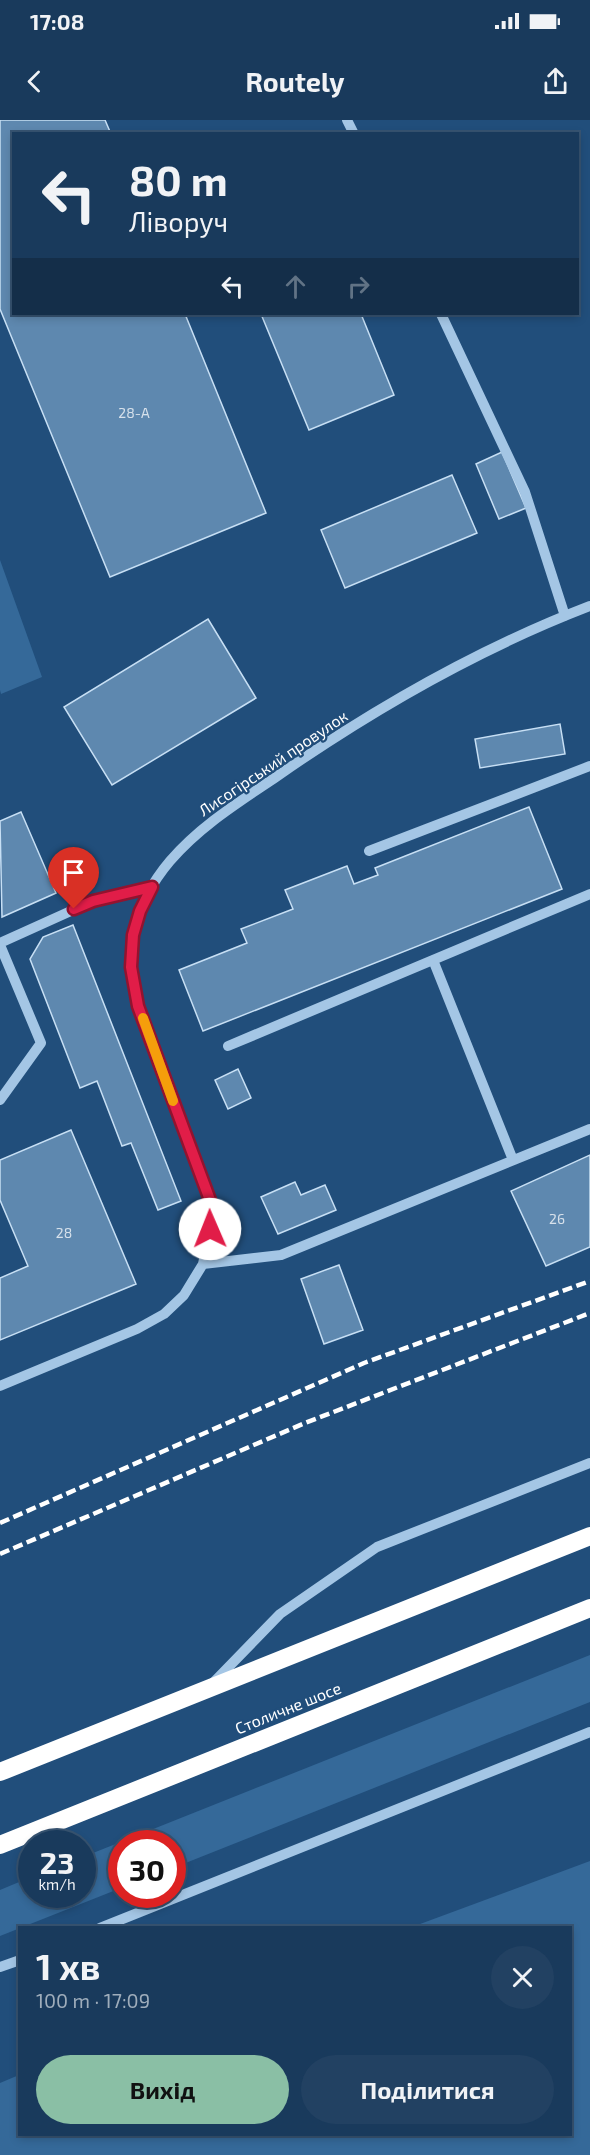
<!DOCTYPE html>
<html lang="uk">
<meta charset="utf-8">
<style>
body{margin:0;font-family:"Exo 2",sans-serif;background:#224162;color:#f1f3f6;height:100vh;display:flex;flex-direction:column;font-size:22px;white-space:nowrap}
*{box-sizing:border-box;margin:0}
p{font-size:20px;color:#9fadbb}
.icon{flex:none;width:33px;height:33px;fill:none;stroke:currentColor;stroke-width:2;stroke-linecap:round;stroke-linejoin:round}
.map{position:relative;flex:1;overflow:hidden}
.drawer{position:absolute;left:18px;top:1806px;width:554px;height:210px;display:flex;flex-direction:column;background:#193a5c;border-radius:0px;box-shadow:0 3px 9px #0003,0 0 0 2px #375472}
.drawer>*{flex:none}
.top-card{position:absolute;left:12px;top:12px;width:567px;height:183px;border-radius:0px;box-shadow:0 3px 9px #0003,0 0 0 2px #375472;background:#193a5c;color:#f1f3f6;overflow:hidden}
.speed{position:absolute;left:18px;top:1710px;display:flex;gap:12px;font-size:30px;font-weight:700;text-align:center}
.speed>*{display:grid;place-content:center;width:78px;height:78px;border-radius:50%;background:#193a5c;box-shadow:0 3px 9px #0003,0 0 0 2px #375472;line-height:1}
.speed small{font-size:15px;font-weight:400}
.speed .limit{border:9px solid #d22;background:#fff;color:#111}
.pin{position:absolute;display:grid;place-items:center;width:51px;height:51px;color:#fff;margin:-62px -26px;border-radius:50% 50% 50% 0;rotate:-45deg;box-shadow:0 0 6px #0007}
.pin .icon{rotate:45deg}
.me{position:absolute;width:66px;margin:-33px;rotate:359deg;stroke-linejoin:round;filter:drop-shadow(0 0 4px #0008)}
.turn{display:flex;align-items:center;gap:21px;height:126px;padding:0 18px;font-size:27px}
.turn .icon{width:78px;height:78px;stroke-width:2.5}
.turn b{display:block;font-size:42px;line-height:51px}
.lanes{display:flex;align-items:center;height:57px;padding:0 18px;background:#0003;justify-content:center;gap:30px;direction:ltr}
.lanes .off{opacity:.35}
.round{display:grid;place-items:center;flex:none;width:63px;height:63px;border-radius:32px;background:#224162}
.head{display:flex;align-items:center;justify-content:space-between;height:102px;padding:0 18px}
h1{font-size:36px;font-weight:700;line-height:45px}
.primary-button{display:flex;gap:12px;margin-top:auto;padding:12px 18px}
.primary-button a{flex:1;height:69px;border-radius:36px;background:#8abfa5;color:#111;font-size:24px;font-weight:700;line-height:69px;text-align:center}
.primary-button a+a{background:#224162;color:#f1f3f6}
.status{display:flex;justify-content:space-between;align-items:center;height:42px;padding:0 30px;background:#193a5c;direction:ltr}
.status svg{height:16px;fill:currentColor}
header{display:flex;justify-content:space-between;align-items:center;height:78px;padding:0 18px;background:#193a5c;font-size:27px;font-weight:700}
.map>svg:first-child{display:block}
.green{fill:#356999}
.building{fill:#5e88af;stroke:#c7dff4;stroke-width:1.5}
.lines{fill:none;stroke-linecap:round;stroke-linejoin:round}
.minor{stroke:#a4c6e5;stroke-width:10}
.highway{stroke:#fff;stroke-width:18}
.rail{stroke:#fff;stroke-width:4.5;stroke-dasharray:10 4.5;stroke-linecap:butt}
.route-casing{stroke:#92132f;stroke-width:15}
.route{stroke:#e11d48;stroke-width:10}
.slow{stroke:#f59e0b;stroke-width:10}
.labels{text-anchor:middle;stroke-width:4.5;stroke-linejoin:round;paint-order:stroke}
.number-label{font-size:14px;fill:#d7e1eb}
.street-label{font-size:16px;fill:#fff;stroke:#214e7b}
</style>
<div class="status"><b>17:08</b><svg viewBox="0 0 49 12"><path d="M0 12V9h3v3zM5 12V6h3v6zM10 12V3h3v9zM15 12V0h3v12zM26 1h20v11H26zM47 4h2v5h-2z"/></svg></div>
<header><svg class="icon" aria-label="back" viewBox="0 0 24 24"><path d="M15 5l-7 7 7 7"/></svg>Routely<svg class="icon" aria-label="share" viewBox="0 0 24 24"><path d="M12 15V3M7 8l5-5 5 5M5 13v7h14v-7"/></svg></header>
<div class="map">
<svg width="590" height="2035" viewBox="0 0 590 2035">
<rect width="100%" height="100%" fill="#214e7b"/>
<!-- green -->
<path class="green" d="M 0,440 L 42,557 L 1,574 L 0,570 Z
M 590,1535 L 590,1582 L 173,1748 L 172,1724 L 122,1724 L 121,1768 L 0,1816 L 0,1770 L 31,1757 L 32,1774 L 82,1774 L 83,1737 Z
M 590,1741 L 590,2035 L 0,2035 L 0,1963 L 19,1955 L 20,2014 L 570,2014 L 570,1808 L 412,1807 Z"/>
<!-- building -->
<path class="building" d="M 0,0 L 105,0 L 111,14 L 14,14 L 14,194 L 185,194 L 266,393 L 110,457 L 0,189 Z
M 261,194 L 361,194 L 394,275 L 309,310 Z
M 502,332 L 526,388 L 499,399 L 476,344 Z
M 452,355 L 477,413 L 345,468 L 321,410 Z
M 208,499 L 256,578 L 112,665 L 64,587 Z
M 560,604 L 565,634 L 480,648 L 475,619 Z
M 529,687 L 562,769 L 203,911 L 179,850 L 247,823 L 241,809 L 293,789 L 285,770 L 347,746 L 354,764 L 378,755 L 375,748 Z
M 21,692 L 56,773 L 2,797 L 0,701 Z
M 73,805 L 181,1081 L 158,1090 L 131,1023 L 122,1026 L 97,961 L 80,968 L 30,839 L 43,817 Z
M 238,949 L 251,978 L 228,989 L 215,960 Z
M 71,1010 L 136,1164 L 0,1220 L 0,1158 L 28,1146 L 0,1080 L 0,1040 Z
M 590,1035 L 590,1127 L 546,1146 L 511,1071 Z
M 295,1062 L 301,1075 L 325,1065 L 336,1090 L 278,1114 L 261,1077 Z
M 339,1145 L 363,1210 L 324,1224 L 301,1159 Z"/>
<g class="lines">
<!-- minor -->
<path class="minor" d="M 347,0 L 354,14
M 441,194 L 525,372 L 565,496
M 369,731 L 590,646
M 0,823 L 93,781 L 152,767
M 0,825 L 41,923 L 0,980
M 433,840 L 513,1040
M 228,926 L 590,774
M 203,1144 L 281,1135 L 590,1009
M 0,1266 L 137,1209 L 164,1194 L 184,1175 L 203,1144 L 210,1109 L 210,1080 C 195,1040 180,1001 166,961 C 149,915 126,868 133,817 C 136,790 153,761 170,741 C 200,706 239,682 276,657 C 375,588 478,529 590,486
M 212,1564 L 280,1494 L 377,1427 L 590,1343
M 100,1808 L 590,1612
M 0,1847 L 20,1840"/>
<!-- highway -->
<path class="highway" d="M 0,1652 L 590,1416
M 0,1725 L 590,1488"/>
<!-- rail -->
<path class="rail" d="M 0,1403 L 364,1243 L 590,1161
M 0,1434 L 305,1303 L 590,1193"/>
</g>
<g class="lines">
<defs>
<path id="route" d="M 74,789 L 93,781 L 152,767 L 140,791 L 133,815 L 131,847 L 138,886 L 210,1080 L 210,1109"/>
</defs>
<!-- route casing -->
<use href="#route" class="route-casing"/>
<!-- route -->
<use href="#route" class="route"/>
<!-- slow -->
<path class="slow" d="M 143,898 L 173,981"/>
</g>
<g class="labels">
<!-- number labels -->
<g class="number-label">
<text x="134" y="298">28-А</text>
<text x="557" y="1104">26</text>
<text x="64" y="1118">28</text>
</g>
<!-- street labels -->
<g class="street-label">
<text transform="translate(273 643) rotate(-34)" y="6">Лисогірський провулок</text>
<text transform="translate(288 1588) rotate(-22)" y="6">Столичне шосе</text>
</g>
</g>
</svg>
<div class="speed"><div>23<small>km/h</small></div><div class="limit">30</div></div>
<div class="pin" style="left:74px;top:789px;background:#d93025"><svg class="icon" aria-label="arrive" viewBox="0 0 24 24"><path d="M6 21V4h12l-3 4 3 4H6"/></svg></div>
<svg class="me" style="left:210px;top:1109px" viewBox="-20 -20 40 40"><circle r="19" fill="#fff"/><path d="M0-13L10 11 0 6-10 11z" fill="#e11d48"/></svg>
<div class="top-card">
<div class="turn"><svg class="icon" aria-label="left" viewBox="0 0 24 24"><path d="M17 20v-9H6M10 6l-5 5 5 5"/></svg><div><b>80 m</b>Ліворуч</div></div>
<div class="lanes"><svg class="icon" aria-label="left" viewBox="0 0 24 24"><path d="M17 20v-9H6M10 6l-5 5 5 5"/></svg><svg class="icon off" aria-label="ahead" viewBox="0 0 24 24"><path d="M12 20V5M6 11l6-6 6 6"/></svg><svg class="icon off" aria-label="right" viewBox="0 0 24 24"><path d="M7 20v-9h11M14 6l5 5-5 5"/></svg></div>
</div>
<section class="drawer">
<div class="head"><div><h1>1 хв</h1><p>100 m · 17:09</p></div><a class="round"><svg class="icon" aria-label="close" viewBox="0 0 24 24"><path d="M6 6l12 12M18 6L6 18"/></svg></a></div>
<div class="primary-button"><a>Вихід</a><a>Поділитися</a></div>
</section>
</div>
